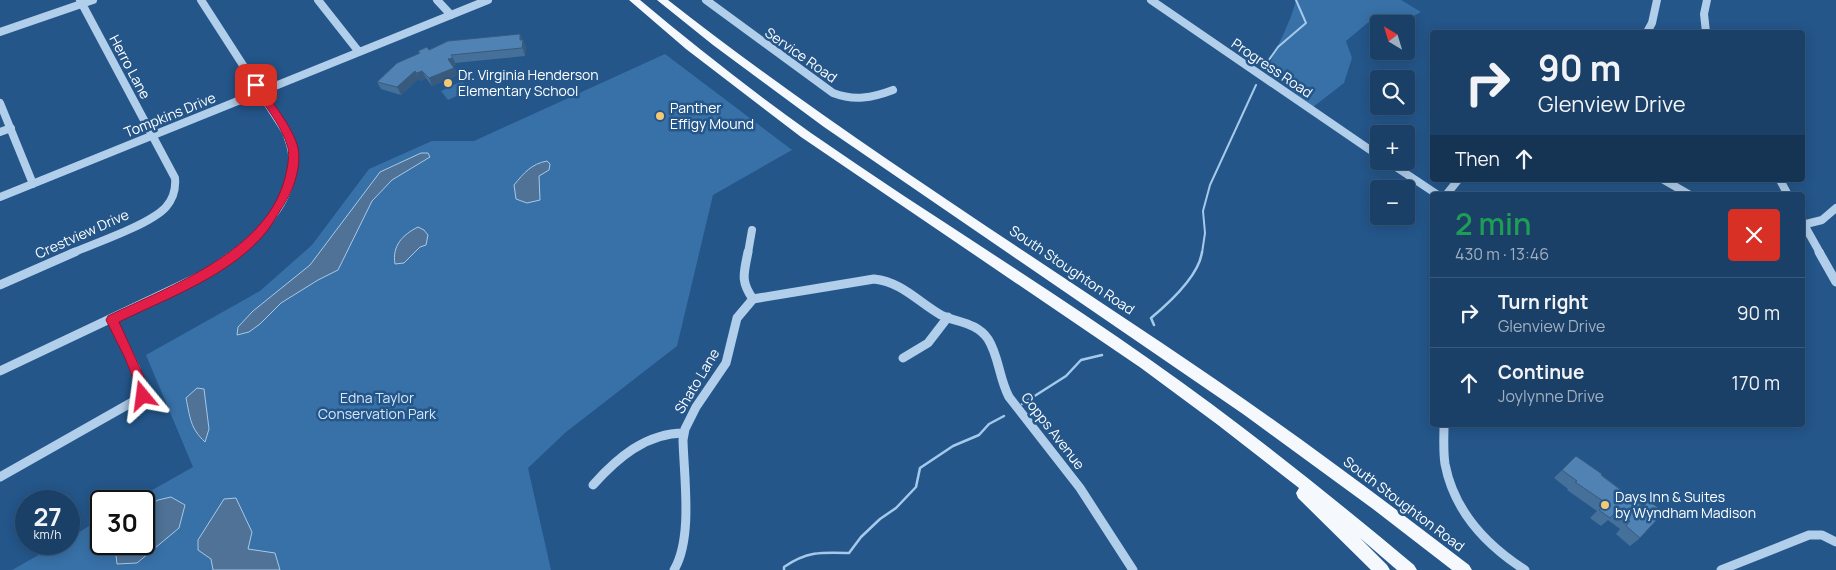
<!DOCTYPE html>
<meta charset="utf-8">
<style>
body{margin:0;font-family:Manrope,sans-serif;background:#284b71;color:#f1f3f6;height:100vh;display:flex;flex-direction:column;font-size:19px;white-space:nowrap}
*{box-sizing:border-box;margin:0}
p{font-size:16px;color:#a0afc0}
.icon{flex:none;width:28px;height:28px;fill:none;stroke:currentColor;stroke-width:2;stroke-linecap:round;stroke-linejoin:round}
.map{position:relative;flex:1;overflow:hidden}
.sheet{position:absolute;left:1430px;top:192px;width:375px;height:235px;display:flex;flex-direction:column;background:#1b4068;border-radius:5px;box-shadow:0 2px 12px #0003,0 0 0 1px #39597c}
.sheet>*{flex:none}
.guide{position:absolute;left:1430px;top:30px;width:375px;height:152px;border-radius:5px;box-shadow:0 2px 12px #0003,0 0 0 1px #39597c;background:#1b4068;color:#f1f3f6;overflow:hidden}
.needle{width:32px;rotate:322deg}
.controls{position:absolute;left:1370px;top:15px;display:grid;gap:10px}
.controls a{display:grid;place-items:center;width:45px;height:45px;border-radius:5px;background:#1b4068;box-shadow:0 2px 12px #0003,0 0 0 1px #39597c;font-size:25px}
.speed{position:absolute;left:15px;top:490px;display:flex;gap:10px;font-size:25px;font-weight:700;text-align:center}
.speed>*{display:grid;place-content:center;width:65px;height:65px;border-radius:50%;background:#1b4068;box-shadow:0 2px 12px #0003,0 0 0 1px #39597c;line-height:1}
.speed small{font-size:12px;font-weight:400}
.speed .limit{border:2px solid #111;border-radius:8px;background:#fff;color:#111}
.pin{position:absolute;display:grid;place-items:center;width:42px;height:42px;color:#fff;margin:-21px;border-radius:10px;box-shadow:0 2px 8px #0006}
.me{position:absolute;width:55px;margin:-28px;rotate:344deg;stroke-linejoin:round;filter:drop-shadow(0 0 4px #0008)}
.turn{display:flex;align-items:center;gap:18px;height:105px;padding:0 25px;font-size:22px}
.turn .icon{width:65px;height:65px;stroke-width:2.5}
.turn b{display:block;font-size:35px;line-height:42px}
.then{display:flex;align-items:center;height:48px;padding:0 25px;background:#0003;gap:10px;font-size:19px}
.round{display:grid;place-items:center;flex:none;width:52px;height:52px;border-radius:5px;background:#284b71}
.head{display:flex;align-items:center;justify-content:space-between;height:85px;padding:0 25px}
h1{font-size:30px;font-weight:600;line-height:38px;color:#1e9e55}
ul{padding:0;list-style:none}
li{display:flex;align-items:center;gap:15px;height:70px;padding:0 25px;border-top:1px solid #39597c}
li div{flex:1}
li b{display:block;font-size:19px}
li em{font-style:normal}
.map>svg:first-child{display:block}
.green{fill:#3871a7}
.water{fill:#4f7296;stroke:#a5c9eb}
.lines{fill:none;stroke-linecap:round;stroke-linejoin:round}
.stream-far1{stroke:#a5c9eb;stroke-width:2}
.stream{stroke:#a5c9eb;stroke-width:2.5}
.minor-far1{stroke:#b1ceea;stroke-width:8}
.minor{stroke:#b1ceea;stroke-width:9}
.major{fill:#f5f9fe;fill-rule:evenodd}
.wall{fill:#45709a}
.shaded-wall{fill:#385b7d}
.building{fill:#5082b3;stroke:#385b7d}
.route{fill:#e11d48;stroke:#92132f}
.poi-dot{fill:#f5c874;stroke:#24568a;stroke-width:2}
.labels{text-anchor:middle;stroke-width:5;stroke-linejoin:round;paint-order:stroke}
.street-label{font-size:14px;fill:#fff;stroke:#24568a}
.poi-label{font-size:14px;fill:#fff;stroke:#24568a;text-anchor:start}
.park-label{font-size:14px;fill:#d5e7f8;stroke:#24568a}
</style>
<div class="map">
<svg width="1836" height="570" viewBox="0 0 1836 570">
<rect width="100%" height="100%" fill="#24568a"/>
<!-- green -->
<path class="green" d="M 1296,0 L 1401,0 L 1421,12 C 1403,22 1390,29 1370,21 L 1346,41 L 1352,58 L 1344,83 L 1313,107 L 1267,71 C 1276,47 1290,25 1296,0 Z
M 665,54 L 792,150 L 713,195 L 677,346 L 566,432 L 528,468 L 551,570 L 12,570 L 58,544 L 69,544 L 69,538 L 101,519 L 101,544 L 144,544 L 144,501 L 133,501 L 193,467 L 146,355 L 260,291 L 312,245 L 369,169 L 432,141 L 474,141 Z
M 462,81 L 469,90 L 448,100 L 441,91 Z"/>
<!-- water -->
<path class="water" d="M 421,153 L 428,153 L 430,157 L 392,180 L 372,201 L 338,270 L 318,280 L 281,303 L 260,324 L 249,332 L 237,335 L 238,327 L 253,311 L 310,265 L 380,172 Z
M 547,161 L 550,164 L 549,170 L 539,176 L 540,200 L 527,203 L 516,199 L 514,185 C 524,173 531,164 547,161 Z
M 418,227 L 424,230 L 428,235 L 426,245 L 420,247 L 404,263 L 395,264 C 392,246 402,235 418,227 Z
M 197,388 L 204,389 L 209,429 L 205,442 C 190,428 190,417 186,398 Z
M 171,497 L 185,505 L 179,528 L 137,563 L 117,564 L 115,547 L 117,544 L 144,544 L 144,509 L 158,500 Z
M 236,498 L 252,532 L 248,549 L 275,553 L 280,570 L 213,570 L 211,559 L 198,550 L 198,540 L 224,499 Z"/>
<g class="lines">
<!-- stream-far1 -->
<path class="stream-far1" d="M 1264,67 L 1278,47 L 1306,23 L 1296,0
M 1202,253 L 1205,233 L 1203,211 L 1210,185 L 1256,85"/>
<!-- stream -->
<path class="stream" d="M 1154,325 L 1151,318 C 1169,303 1199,275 1202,252
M 1022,404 L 1066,376 L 1081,360 L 1102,355
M 784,570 L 784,567 C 807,551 822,552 849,553 L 861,537 L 880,519 L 896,508 L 916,487 L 920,468 L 953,446 L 979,435 L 989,424 L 1004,416"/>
<!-- minor-far1 -->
<path class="minor-far1" d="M 201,0 L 286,132 C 288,139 292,147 292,155 C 297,195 265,230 235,253
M 318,0 L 359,52
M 437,0 L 451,15
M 706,0 L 833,93 C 854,101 872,98 893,90
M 1151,0 L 1379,156
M 0,32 L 93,0
M 1647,32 L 1652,23 L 1657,0
M 1706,32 L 1704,14 L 1707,0
M 0,103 L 33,184
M 0,132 L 11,128
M 1387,161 L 1438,195
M 1664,180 L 1690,195
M 1780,180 L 1788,195
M 1446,195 L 1458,180
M 0,197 L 488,0
M 1802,221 L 1820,253
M 1802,225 L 1822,220 L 1836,208
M 72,253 C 96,243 151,224 166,207 C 174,198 176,189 175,178 L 80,0
M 748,253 L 752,230"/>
<!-- minor -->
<path class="minor" d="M 748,252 C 744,273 740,281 753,299
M 1819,252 L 1836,282
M 0,285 L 75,252
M 903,358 L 928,343 L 948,317
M 0,371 L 207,273 L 237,252
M 1444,425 C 1444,438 1443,451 1445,464 C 1454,511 1486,545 1525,570
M 0,477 L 143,396 L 136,369 L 112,320
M 593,485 C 617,458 646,433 684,433
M 674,570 C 693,538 684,478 683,440 L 685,429 L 696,407 L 726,363 L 737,318 L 753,299 L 874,279 C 902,282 918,302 941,315 C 958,323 976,322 988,339 C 999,356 999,379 1009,397 L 1080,488 L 1133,570
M 1721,570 L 1809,535 L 1822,535 L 1836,542"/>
<!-- major -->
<path class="major" d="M 629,0 L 640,0 C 695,46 752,91 811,133 C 923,211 1040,282 1152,361 C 1243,425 1329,494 1414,565 L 1417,570 L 1397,570 L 1360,538 L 1387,565 L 1390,570 L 1371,570 L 1298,498 L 1296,493 L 1299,488 L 1218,425 L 1141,368 L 801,137 L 686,49 Z
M 657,0 L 668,0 C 826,124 995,231 1162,343 C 1267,413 1369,488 1469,565 L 1472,570 L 1452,570 L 1373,509 L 1243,414 L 824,127 L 713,45 Z"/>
</g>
<!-- wall -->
<path class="wall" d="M 520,34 L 526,47 L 525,56 L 455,63 L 456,65 L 453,66 L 458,75 L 432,86 L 426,78 L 420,81 L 419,78 L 401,95 L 381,89 L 377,82 L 419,54 L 418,51 Z
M 1576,456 L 1643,506 L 1649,501 L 1640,538 L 1630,546 L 1616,534 L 1620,529 L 1608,520 L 1601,526 L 1590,518 L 1597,511 L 1567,490 L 1568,489 L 1554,478 Z"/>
<!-- shaded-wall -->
<path class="shaded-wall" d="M 520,34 L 526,47 L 525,56 L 520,40 Z
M 453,58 L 456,65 L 451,67 L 448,59 Z
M 454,68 L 458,75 L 432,86 L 429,78 Z
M 415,71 L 419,78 L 401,95 L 397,87 Z
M 422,71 L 426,78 L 420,81 L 417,73 Z"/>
<!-- building -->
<path class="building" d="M 520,34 L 520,40 L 523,40 L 522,48 L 451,55 L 453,58 L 448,59 L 454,68 L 429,78 L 422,71 L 417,73 L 415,71 L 397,87 L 377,82 L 397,63 L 420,53 L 418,51 L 427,47 L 429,50 L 448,41 Z
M 1576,456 L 1602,474 L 1601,475 L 1643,507 L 1649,501 L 1664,512 L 1640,538 L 1626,526 L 1630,521 L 1617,511 L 1610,518 L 1599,510 L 1606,503 L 1575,482 L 1577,481 L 1562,470 Z"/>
<!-- route -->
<path class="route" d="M 256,82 L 259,83 C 271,101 293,127 298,148 C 302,169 292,193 281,209 C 277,216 272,224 267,231 C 232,275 168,298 119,322 L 149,388 L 147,399 L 143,401 L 139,399 L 137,388 L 125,358 L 106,320 L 108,316 C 170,286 266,252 285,178 C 287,169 290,157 288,148 C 282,125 263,104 251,85 Z"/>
<!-- markers -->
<g class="poi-dot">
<circle cx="448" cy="83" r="5"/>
<circle cx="660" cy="116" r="5"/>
<circle cx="1605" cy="505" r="5"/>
</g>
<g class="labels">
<!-- street labels -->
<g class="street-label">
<text transform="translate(801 55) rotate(35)" y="5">Service Road</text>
<text transform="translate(130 67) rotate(62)" y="5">Herro Lane</text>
<text transform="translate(1272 68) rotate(34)" y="5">Progress Road</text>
<text transform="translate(170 115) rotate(-22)" y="5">Tompkins Drive</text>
<text transform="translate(82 234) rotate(-24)" y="5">Crestview Drive</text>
<text transform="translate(1072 270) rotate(34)" y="5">South Stoughton Road</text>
<text transform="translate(697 381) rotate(-59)" y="5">Shato Lane</text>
<text transform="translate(1053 431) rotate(52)" y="5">Copps Avenue</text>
<text transform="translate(1404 504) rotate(37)" y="5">South Stoughton Road</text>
</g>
<!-- poi labels -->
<g class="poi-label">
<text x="458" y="80">Dr. Virginia Henderson<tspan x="458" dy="16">Elementary School</tspan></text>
<text x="670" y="113">Panther<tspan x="670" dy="16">Effigy Mound</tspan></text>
<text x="1615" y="502">Days Inn &amp; Suites<tspan x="1615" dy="16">by Wyndham Madison</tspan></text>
</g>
<!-- park labels -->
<g class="park-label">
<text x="377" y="403">Edna Taylor<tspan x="377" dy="16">Conservation Park</tspan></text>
</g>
</g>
</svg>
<div class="controls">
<a><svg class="needle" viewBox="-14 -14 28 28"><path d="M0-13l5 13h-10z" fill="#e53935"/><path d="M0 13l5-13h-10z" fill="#a0afc0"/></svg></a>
<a><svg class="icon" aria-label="search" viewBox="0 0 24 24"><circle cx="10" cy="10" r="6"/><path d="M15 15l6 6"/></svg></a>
<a>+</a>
<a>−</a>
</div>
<div class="speed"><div>27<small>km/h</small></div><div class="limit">30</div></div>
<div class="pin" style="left:256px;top:85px;background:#d93025"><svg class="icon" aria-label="arrive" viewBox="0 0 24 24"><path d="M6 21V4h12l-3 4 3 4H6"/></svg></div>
<svg class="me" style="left:143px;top:396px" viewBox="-20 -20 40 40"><path d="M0-17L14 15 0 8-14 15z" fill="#e11d48" stroke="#fff" stroke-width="4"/></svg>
<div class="guide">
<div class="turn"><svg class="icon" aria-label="right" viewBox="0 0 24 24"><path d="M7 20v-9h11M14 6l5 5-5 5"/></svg><div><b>90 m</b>Glenview Drive</div></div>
<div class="then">Then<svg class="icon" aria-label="ahead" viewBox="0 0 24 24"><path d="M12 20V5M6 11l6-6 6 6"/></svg></div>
</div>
<section class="sheet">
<div class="head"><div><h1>2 min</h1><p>430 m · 13:46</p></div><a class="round" style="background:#d93025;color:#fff"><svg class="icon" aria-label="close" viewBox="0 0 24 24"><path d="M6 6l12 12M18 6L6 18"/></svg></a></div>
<ul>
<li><svg class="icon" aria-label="right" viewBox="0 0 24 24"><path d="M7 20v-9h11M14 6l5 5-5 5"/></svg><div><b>Turn right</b><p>Glenview Drive</p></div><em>90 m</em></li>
<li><svg class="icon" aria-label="ahead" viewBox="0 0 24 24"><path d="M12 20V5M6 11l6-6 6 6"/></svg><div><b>Continue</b><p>Joylynne Drive</p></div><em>170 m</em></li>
</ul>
</section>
</div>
